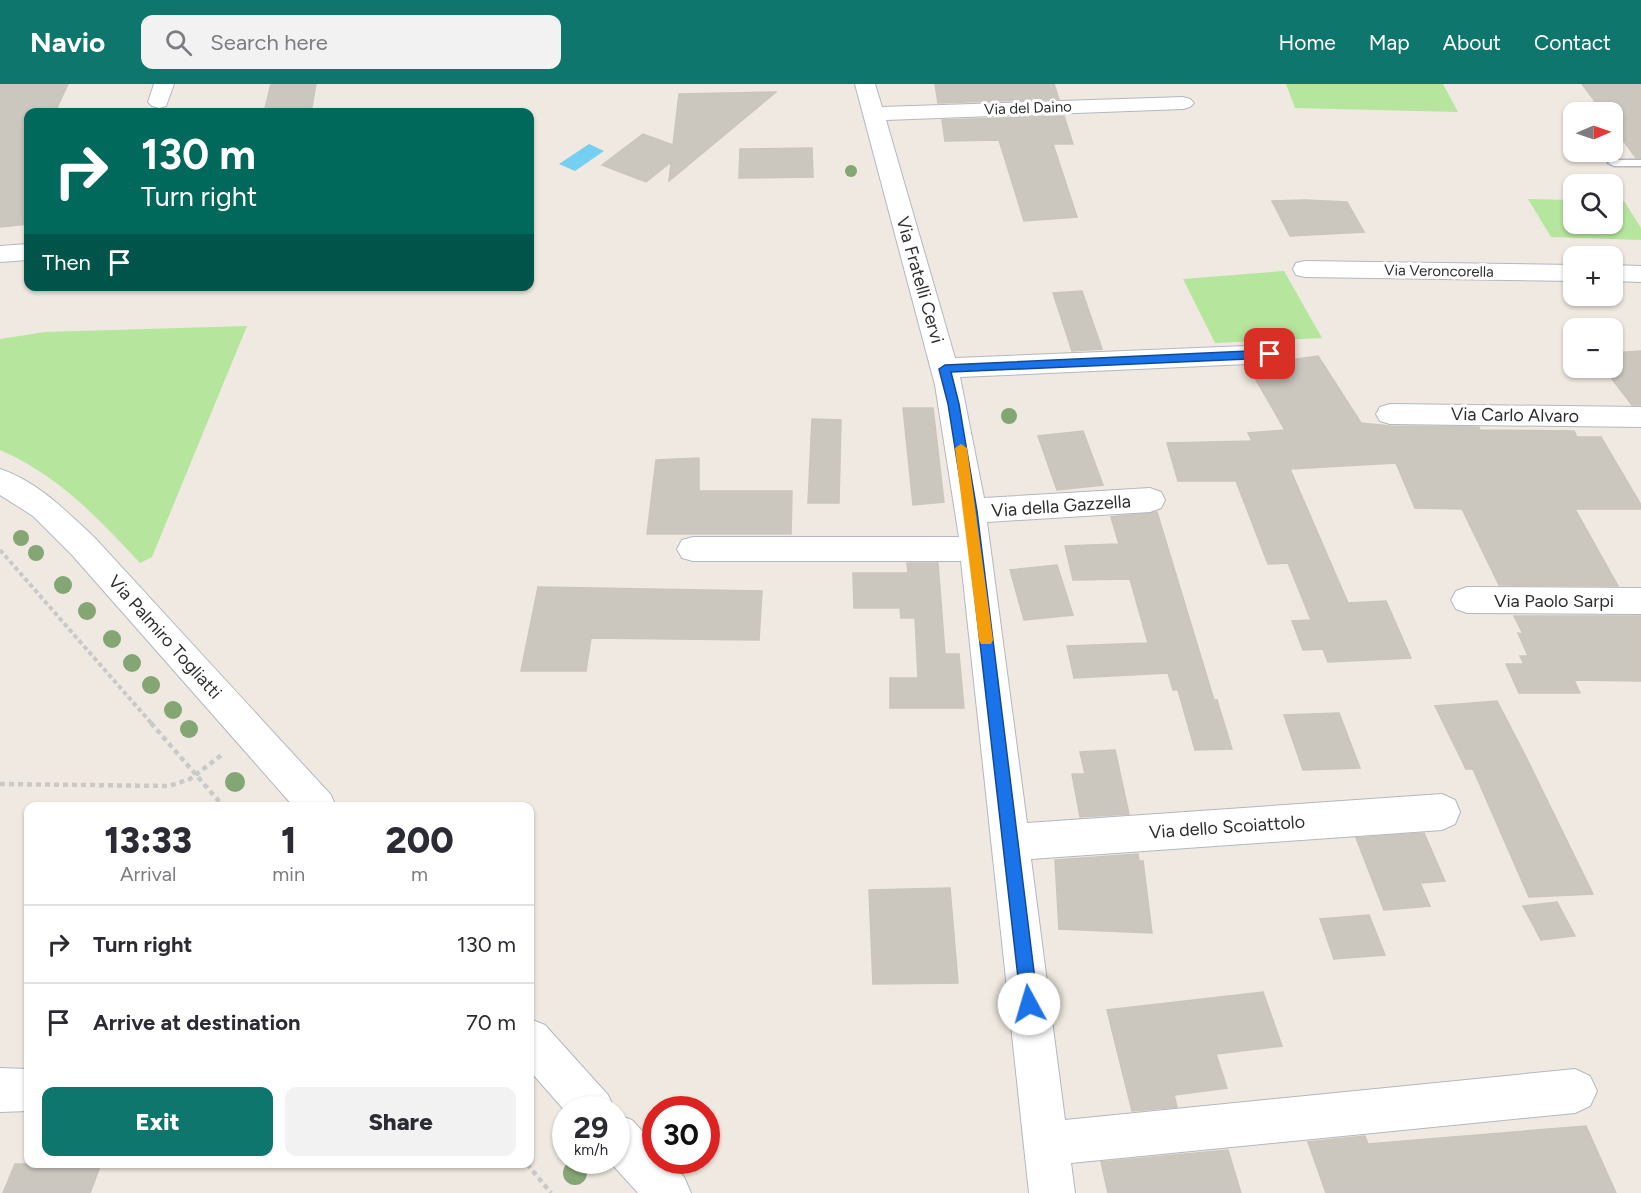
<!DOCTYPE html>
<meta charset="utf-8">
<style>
body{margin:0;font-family:Figtree,sans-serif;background:#f2f2f3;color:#2b2b33;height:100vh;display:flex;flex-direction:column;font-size:22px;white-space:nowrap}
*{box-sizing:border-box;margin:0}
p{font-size:20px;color:#7c7c81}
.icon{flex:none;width:33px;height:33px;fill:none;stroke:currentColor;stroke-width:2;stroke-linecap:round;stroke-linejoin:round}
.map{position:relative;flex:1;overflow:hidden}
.details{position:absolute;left:24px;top:718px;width:510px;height:366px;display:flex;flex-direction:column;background:#fff;border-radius:12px;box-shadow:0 2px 4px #0004}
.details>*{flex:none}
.hud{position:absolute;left:24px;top:24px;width:510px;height:183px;border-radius:12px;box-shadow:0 2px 4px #0004;background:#00695c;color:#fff;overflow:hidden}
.needle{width:39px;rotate:88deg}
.fabs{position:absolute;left:1563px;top:18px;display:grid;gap:12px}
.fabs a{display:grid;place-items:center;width:60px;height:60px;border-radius:12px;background:#fff;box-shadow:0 2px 4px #0004;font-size:30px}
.speed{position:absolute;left:552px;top:1012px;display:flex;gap:12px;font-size:30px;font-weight:700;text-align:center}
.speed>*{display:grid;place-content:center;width:78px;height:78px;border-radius:50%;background:#fff;box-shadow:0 2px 4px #0004;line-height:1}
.speed small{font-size:15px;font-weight:400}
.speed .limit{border:9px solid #d22;background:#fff;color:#111}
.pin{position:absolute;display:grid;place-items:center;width:51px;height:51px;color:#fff;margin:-26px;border-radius:12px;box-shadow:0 3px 9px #0006}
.me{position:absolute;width:66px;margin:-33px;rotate:354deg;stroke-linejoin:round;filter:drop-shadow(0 0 4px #0008)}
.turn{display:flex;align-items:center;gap:21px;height:126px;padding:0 18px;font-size:27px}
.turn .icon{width:78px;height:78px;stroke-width:2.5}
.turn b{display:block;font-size:42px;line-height:51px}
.then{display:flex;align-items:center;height:57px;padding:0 18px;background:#0003;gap:12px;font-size:22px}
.eta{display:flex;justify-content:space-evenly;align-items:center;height:102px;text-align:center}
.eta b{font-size:36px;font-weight:800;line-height:42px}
.action{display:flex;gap:12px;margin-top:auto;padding:12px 18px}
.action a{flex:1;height:69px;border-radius:12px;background:#0f766e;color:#fff;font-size:24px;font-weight:800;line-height:69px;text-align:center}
.action a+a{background:#f2f2f3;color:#2b2b33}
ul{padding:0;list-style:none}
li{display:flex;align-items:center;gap:18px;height:78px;padding:0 18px;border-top:2px solid #e1e1e2}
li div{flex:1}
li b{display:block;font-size:22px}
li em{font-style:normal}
header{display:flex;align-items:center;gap:36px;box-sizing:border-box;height:84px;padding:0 30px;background:#0f766e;color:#fff}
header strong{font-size:28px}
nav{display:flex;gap:33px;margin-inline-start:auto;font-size:21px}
.search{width:420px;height:54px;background:#f2f2f3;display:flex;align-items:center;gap:15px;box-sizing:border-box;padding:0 21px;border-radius:12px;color:#7c7c81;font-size:22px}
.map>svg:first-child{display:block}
.green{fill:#b6e59e}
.water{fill:#75cff0}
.building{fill:#cbc7bf;stroke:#cbc5ba;stroke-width:1.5}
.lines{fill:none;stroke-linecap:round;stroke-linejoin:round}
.service-casing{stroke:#b4b7c1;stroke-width:3}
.minor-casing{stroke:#b4b7c1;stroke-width:2}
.tertiary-casing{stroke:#b4b7c1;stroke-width:2}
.path-far1{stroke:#c9c9c9;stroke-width:4;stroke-dasharray:4.5 3;stroke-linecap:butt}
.path{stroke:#c9c9c9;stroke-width:4.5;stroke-dasharray:5 4;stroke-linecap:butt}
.service{fill:#fff;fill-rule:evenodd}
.minor{fill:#fff;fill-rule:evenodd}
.tertiary{fill:#fff;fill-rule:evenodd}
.tree{fill:#84a574}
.route{fill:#1a73e8;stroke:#114b97;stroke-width:1.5}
.slow{fill:#f59e0b}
.labels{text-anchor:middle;stroke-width:6;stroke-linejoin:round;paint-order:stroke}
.far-street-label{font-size:15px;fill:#2e2e2e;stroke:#fff}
.street-label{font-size:18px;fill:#2e2e2e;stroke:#fff}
</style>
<header>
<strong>Navio</strong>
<div class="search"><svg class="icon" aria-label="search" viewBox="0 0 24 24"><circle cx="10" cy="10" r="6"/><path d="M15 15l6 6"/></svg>Search here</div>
<nav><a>Home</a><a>Map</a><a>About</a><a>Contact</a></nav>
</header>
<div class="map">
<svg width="1641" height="1109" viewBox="0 0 1641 1109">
<rect width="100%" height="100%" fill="#efe9e1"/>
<!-- green -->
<path class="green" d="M 1286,0 L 1443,0 L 1458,28 L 1295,24 Z
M 1528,115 L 1573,116 L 1574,140 L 1612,140 L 1613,117 L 1624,117 L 1641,144 L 1641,156 L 1551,153 Z
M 1284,187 L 1322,254 L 1215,259 L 1183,195 Z
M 247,242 L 152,473 L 140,479 C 98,434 58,391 0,366 L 0,255 L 45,248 Z"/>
<!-- water -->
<path class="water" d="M 589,60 L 604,67 L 575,87 L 559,80 Z"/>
<!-- building -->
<path class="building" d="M 0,0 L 68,0 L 55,28 L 28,28 L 28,140 L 0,143 Z
M 271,0 L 316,0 L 311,28 L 264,28 Z
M 935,0 L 1054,0 L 1059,15 L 938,19 Z
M 1582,0 L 1641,0 L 1641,74 L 1636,74 L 1612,41 L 1612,28 L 1603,28 Z
M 776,8 L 669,97 L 671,78 L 646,98 L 602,81 L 643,50 L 673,61 L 679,10 Z
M 1064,32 L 1073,60 L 1053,60 L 1077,133 L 1024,137 L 999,56 L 945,57 L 942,36 Z
M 812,64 L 813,93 L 739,94 L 740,65 Z
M 1306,116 L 1347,118 L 1364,148 L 1290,152 L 1272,117 Z
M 1082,207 L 1102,265 L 1072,267 L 1053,209 Z
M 1641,267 L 1641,321 L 1632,321 L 1612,295 L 1612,269 Z
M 1318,272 L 1361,339 L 1390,342 L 1479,343 L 1480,346 L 1574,347 L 1577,353 L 1601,353 L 1641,421 L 1641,425 L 1575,425 L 1618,502 L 1499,501 L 1462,425 L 1415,424 L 1396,379 L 1290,385 L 1348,519 L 1386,517 L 1411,574 L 1328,578 L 1323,565 L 1303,566 L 1292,537 L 1311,536 L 1288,479 L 1268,480 L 1236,397 L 1178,397 L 1167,359 L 1252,357 L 1248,349 L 1285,346 L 1248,282 L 1270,281 L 1282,277 Z
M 903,324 L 933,324 L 944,418 L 913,421 Z
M 812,335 L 841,336 L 839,419 L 808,419 Z
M 1083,347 L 1103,401 L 1057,406 L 1038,352 Z
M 699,374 L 699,407 L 792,407 L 791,450 L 647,450 L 656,376 Z
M 1157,428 L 1214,616 L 1217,616 L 1232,665 L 1195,666 L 1178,606 L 1173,606 L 1168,589 L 1074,594 L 1067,562 L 1148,559 L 1130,495 L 1073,496 L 1065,462 L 1119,460 L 1111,433 Z
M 907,479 L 938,479 L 945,570 L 959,570 L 964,624 L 890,624 L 890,594 L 918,594 L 915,534 L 901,534 L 900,524 L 854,524 L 853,489 L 908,489 Z
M 1057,481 L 1073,531 L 1024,536 L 1010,486 Z
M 538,503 L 762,507 L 759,556 L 591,554 L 586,587 L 521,587 Z
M 1514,532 L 1641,532 L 1641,597 L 1574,596 L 1580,609 L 1519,609 L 1506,580 L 1524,580 L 1520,572 L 1528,572 L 1518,549 L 1523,550 Z
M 1497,617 L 1525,671 L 1593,810 L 1529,813 L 1473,685 L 1466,685 L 1435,622 Z
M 1339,629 L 1360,684 L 1303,686 L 1284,631 Z
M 1115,666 L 1129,730 L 1080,733 L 1072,690 L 1085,690 L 1080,668 Z
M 1424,749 L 1445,797 L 1420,799 L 1430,822 L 1384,826 L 1356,754 Z
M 1138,770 L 1139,777 L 1143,777 L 1152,849 L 1059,845 L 1055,776 Z
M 950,804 L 958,899 L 873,900 L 869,806 Z
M 1557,818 L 1575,852 L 1541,856 L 1523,822 Z
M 1369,831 L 1385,871 L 1334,875 L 1320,835 Z
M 1263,908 L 1282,962 L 1216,970 L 1227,1004 L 1174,1011 L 1177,1023 L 1132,1027 L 1107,926 Z
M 1586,1042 L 1616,1109 L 1326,1109 L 1308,1058 L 1365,1052 L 1368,1060 Z
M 1228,1066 L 1241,1109 L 1108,1109 L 1101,1078 Z
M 15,1080 L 101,1080 L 90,1109 L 3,1109 Z"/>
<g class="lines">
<defs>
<path id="service" d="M 1641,76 L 1641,82 L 1614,82 L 1608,79 L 1614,76 Z"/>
<path id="minor" d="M 154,0 L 174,0 L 166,22 L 159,24 L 152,22 L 148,18 Z
M 855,0 L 875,0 L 882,23 L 1183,13 L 1190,15 L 1194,19 L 1190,23 L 1183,25 L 886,36 L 955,274 L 1270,261 L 1279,263 L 1283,270 L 1279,277 L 1270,279 L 960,293 L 984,414 L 1150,404 L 1161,408 L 1165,416 L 1161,424 L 1150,428 L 987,438 L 1027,739 L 1442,710 L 1455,716 L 1460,728 L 1455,740 L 1442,746 L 1031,775 L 1065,1036 L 1575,985 L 1590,992 L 1597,1007 L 1590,1022 L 1575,1029 L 1071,1079 L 1075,1109 L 1029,1109 L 961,477 L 693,477 L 682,474 L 677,465 L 682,456 L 693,453 L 959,453 L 935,301 Z
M 28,160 L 28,176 L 0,178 L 0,162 Z
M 1305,177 L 1574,181 L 1574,197 L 1305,193 L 1296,191 L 1293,185 L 1296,179 Z
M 1612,181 L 1641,182 L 1641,198 L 1612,197 Z
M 1390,320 L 1641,323 L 1641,343 L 1390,340 L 1380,337 L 1376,330 L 1380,323 Z
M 1467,503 L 1641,504 L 1641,530 L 1467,529 L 1456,525 L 1451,516 L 1456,507 Z
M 0,984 L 28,985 L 28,1027 L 0,1028 Z"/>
<path id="tertiary" d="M 0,385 C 37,397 66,427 94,453 L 331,711 L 336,723 L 294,723 L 72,471 L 33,432 L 0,411 Z
M 530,935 L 545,941 L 608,1011 L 615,1026 L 566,1028 L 530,987 Z
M 616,1030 L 632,1036 L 656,1062 L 656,1077 L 669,1077 L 684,1093 L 691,1109 L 638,1109 L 609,1077 L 616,1077 Z"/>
</defs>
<!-- service casing -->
<use href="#service" class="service-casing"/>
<!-- minor casing -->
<use href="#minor" class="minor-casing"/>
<!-- tertiary casing -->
<use href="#tertiary" class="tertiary-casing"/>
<!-- path-far1 -->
<path class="path-far1" d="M 0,466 L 152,640"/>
<!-- path -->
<path class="path" d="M 151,639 L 224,723
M 0,700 L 169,702 L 190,695 L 223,670
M 527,1080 L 551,1109"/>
<!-- service -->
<use href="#service" class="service"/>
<!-- minor -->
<use href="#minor" class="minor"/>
<!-- tertiary -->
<use href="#tertiary" class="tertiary"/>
</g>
<!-- trees -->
<g class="tree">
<circle cx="851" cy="87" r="6"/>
<circle cx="1009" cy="332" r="8"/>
<circle cx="21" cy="454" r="8"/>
<circle cx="36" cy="469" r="8"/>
<circle cx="63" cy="501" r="9"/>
<circle cx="87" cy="527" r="9"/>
<circle cx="112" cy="555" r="9"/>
<circle cx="132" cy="579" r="9"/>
<circle cx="151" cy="601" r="9"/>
<circle cx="173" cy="626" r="9"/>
<circle cx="189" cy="645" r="9"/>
<circle cx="235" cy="698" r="10"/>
<circle cx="575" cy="1089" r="12"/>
</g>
<!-- route -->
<path class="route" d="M 1270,266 L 1275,270 L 1270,274 L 951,288 L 959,320 L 977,427 L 1038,920 L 1035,926 L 1029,929 L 1023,926 L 1021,920 L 965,427 L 948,320 L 939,285 L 945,281 Z"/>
<!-- slow -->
<path class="slow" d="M 961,360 L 967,364 L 993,556 L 991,560 L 981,560 L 979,556 L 955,364 Z"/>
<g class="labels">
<!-- far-street labels -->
<g class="far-street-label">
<text transform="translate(1028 24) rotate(-2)" y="5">Via del Daino</text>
<text transform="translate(1439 187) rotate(1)" y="5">Via Veroncorella</text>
</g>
<!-- street labels -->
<g class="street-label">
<text transform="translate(920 196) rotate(74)" y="6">Via Fratelli Cervi</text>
<text transform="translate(1515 331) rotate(1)" y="6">Via Carlo Alvaro</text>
<text transform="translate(1061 422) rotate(-4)" y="6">Via della Gazzella</text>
<text x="1554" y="523">Via Paolo Sarpi</text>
<text transform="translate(165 553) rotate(48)" y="6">Via Palmiro Togliatti</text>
<text transform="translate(1227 743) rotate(-4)" y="6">Via dello Scoiattolo</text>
</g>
</g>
</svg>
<div class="fabs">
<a><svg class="needle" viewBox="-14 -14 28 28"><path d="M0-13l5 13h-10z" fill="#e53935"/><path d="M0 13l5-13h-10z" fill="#7c7c81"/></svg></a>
<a><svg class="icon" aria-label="search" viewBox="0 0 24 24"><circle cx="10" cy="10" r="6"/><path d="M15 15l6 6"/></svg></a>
<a>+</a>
<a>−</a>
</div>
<div class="speed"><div>29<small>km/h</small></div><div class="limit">30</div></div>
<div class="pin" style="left:1270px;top:270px;background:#d93025"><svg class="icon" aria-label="arrive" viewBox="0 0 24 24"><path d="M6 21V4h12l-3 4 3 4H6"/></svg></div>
<svg class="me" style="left:1029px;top:920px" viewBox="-20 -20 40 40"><circle r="19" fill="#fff"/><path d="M0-13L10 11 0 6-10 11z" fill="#1a73e8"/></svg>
<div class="hud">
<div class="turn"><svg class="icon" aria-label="right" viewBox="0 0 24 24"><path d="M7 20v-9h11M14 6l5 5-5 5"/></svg><div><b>130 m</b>Turn right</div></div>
<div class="then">Then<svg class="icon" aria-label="arrive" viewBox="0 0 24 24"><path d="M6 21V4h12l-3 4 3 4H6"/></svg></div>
</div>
<section class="details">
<div class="eta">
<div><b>13:33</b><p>Arrival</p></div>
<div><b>1</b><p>min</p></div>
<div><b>200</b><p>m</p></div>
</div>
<ul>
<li><svg class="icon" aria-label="right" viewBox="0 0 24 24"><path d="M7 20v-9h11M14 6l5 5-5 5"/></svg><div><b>Turn right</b></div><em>130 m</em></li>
<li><svg class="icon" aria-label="arrive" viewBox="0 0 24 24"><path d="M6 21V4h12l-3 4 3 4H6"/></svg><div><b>Arrive at destination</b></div><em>70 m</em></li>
</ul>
<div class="action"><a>Exit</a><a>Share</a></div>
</section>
</div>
